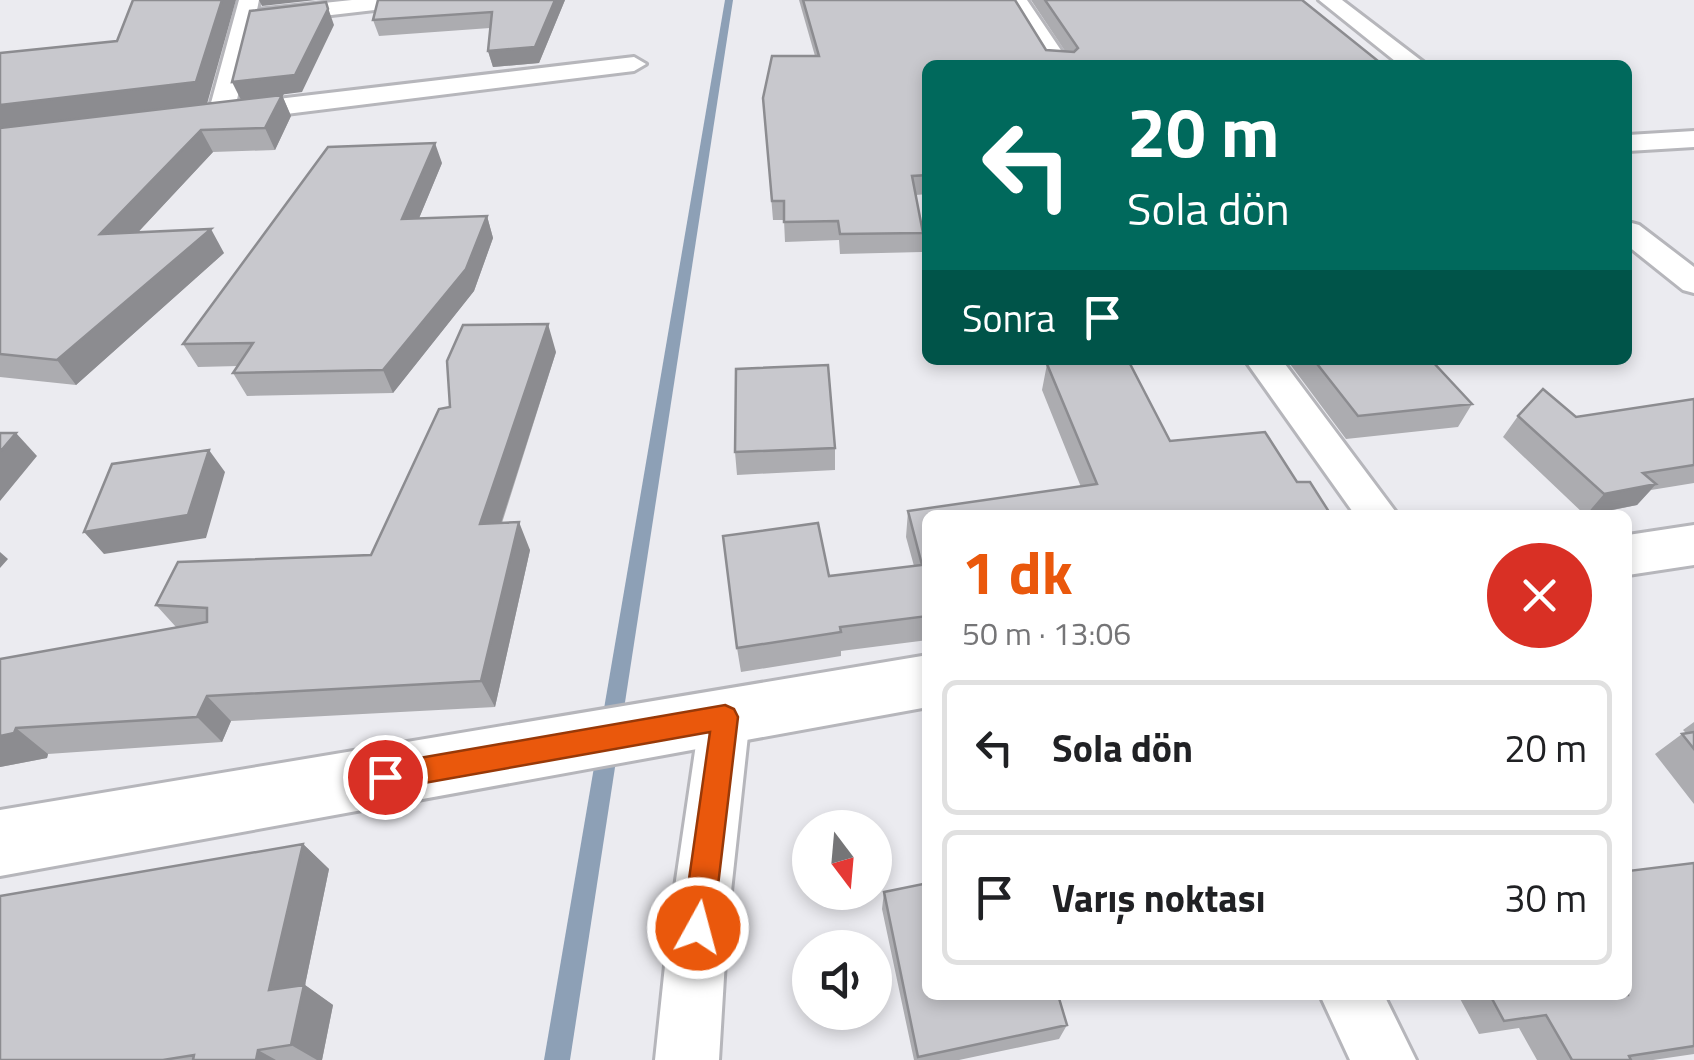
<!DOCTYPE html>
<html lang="tr">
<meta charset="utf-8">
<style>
body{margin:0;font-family:"Titillium Web",sans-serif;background:#f6f6f6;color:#202124;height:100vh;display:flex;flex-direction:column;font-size:38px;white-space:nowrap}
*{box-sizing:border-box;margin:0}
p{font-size:32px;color:#757577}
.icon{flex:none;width:55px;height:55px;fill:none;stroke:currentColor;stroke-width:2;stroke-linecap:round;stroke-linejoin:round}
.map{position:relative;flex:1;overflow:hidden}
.panel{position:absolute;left:922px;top:510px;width:710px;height:490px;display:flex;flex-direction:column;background:#fff;border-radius:15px;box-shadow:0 5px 15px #0003}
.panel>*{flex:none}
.banner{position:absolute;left:922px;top:60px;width:710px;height:305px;border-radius:15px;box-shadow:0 5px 15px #0003;background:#00695c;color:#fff;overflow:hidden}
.needle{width:65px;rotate:164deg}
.buttons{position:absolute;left:792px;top:810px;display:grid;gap:20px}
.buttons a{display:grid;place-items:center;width:100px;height:100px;border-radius:50%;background:#fff;box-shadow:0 5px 15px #0003;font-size:50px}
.pin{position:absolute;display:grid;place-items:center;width:85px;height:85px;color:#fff;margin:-42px;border:5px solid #fff;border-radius:50%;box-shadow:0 2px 10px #0007}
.me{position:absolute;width:110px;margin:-55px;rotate:7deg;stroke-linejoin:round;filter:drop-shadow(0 0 8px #0008)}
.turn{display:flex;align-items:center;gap:35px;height:210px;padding:0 40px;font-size:45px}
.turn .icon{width:130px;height:130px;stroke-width:2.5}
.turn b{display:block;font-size:70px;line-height:85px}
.then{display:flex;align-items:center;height:95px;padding:0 40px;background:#0003;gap:20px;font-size:38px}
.round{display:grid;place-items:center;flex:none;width:105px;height:105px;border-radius:52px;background:#f6f6f6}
.summary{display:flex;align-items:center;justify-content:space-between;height:170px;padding:0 40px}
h1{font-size:60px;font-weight:700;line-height:75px;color:#ea580c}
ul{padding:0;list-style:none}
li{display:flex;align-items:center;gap:30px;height:135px;margin:0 20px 15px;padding:0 20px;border:5px solid #e0e0e0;border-radius:15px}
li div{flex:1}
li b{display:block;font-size:38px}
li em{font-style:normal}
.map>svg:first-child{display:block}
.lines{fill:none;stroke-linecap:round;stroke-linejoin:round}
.stream{fill:#8da0b6;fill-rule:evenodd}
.minor-casing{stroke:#b6b6bb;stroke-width:6}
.tertiary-casing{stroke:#b6b6bb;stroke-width:6}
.minor{fill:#fff;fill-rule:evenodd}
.tertiary{fill:#fff;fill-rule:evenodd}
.wall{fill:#acacb0}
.shaded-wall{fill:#8c8c90}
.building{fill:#c8c8cd;stroke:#8c8c90;stroke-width:2.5}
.route{fill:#ea580c;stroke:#983908;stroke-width:2.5}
</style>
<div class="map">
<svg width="1694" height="1060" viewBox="0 0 1694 1060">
<rect width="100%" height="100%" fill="#ebebf0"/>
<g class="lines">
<!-- stream -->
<path class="stream" d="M 725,0 L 733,0 L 570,1060 L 544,1060 Z"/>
<defs>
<path id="minor" d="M 239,0 L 259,0 L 257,10 L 352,0 L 419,0 L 409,6 L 254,24 L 236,104 L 634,57 L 646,64 L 634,71 L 221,122 L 208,114 Z
M 1007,0 L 1027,0 L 1071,65 L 1047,65 Z
M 1319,0 L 1342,0 L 1427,65 L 1400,65 Z
M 1694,131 L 1694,147 L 1628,151 L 1628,135 Z
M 1628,222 L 1639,225 L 1694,267 L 1694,293 L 1683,290 L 1628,246 Z
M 1245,360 L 1282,360 L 1398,515 L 1355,515 Z
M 725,695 L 743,701 L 750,717 L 727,928 L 719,1060 L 655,1060 L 669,928 L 700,717 L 707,701 Z
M 1320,995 L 1384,995 L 1416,1060 L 1350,1060 Z"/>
<path id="tertiary" d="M 1694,525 L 1694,565 L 1628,575 L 1628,535 Z
M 928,655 L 928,707 L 0,876 L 0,810 Z"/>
</defs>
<!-- minor casing -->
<use href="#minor" class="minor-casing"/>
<!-- tertiary casing -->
<use href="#tertiary" class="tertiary-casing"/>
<!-- minor -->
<use href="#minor" class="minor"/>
<!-- tertiary -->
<use href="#tertiary" class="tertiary"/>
</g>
<!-- wall -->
<path class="wall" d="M 378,0 L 565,0 L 539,63 L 493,67 L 488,51 L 490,28 L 379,36 L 373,20 Z
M 799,0 L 1015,0 L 1046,50 L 1065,51 L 1031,0 L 1302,0 L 1383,65 L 928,65 L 928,194 L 916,195 L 923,233 L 922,252 L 840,254 L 839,240 L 785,242 L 784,220 L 773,220 L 763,98 L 815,56 Z
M 117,41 L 207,104 L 282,95 L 291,116 L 275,150 L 213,152 L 138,232 L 224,253 L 76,385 L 0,377 L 0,53 Z
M 442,163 L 419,218 L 487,216 L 493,238 L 474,291 L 393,393 L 247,396 L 233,373 L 238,366 L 198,367 L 183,344 Z
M 556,352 L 502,523 L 530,550 L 495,707 L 231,721 L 222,742 L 48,754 L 47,758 L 0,767 L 0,659 L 176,627 L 156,605 L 371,555 L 450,407 Z
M 1287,360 L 1431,360 L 1472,404 L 1458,427 L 1346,439 Z
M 1047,364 L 1170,441 L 1297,482 L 928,515 L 928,640 L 841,651 L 841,656 L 741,672 L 737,648 L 829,576 L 914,566 L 906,537 L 908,511 L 1081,487 L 1042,390 Z
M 1694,399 L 1694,483 L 1651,490 L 1637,505 L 1589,515 L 1585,515 L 1503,437 L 1518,416 L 1576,417 Z
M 835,448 L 835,470 L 737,475 L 735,452 Z
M 1694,722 L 1694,804 L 1655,754 L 1682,734 L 1686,733 L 1683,730 Z
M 303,844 L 329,869 L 305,985 L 333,1005 L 322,1060 L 0,1060 Z
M 1694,863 L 1694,1054 L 1653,1060 L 1537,1060 L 1519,1028 L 1479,1034 L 1458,995 L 1628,995 Z
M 884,892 L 1067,1025 L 1059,1039 L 959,1060 L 914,1060 L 882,909 Z"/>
<!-- shaded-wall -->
<path class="shaded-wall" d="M 222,0 L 236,0 L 207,104 L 0,128 L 0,105 Z
M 259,0 L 316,0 L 262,6 Z
M 555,0 L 565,0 L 539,63 L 493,67 L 488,51 Z
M 326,2 L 334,25 L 302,92 L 241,100 L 232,82 Z
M 282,95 L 291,116 L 275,150 L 265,128 Z
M 201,130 L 213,152 L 115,257 L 100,234 Z
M 435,143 L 442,163 L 410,240 L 402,219 Z
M 487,216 L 493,238 L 474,291 L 393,393 L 383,370 Z
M 211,229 L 224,253 L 76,385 L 57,360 Z
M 548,324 L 556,352 L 492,551 L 480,524 Z
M 16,433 L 37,456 L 0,501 L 0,452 Z
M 209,450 L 225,472 L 206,538 L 104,554 L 84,532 Z
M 1656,484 L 1637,505 L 1586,515 L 1604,494 Z
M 519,522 L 530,550 L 495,707 L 481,681 Z
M 0,552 L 8,559 L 0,568 Z
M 207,696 L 231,721 L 222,742 L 197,717 Z
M 16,728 L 48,754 L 47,758 L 0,767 L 0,736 Z
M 303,844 L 329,869 L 305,985 L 333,1005 L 322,1060 L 317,1060 L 291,1045 L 269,990 Z
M 258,1050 L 276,1060 L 256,1060 Z"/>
<!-- building -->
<path class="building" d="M 133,0 L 222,0 L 196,82 L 0,105 L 0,53 L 117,41 Z
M 378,0 L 555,0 L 535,47 L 488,51 L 492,12 L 373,20 Z
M 803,0 L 1015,0 L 1046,50 L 1074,52 L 1078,48 L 1045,0 L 1302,0 L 1383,65 L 928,65 L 928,175 L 912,176 L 923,233 L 840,234 L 838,221 L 784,222 L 784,201 L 772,201 L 763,98 L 772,56 L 819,56 Z
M 326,2 L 328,9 L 295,75 L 232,82 L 250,11 Z
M 282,95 L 265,128 L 201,130 L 100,234 L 211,229 L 57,360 L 0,354 L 0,128 Z
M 435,143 L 402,219 L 487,216 L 466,269 L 383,370 L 233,373 L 253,343 L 183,344 L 328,147 Z
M 548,324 L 480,524 L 519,522 L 481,681 L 207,696 L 197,717 L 16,728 L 14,733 L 0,736 L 0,659 L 207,622 L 207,608 L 156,605 L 178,562 L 371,555 L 439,409 L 450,407 L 447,361 L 463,325 Z
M 1099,360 L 1128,360 L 1170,441 L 1265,432 L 1297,482 L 1310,482 L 1331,515 L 928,515 L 928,616 L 840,627 L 841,632 L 737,648 L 723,536 L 818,523 L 829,576 L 922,565 L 908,511 L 1097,484 L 1047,364 Z
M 1314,360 L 1431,360 L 1472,404 L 1358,416 Z
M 828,365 L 835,448 L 735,452 L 736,369 Z
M 1543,389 L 1576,417 L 1694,399 L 1694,465 L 1643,473 L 1656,484 L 1604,494 L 1518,416 Z
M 0,433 L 16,433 L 0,452 Z
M 209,450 L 188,515 L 84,532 L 112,464 Z
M 1694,732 L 1694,749 L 1682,734 Z
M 303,844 L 269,990 L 304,985 L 291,1045 L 258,1050 L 256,1060 L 193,1060 L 194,1055 L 163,1060 L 0,1060 L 0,896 Z
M 1694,863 L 1694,1046 L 1629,1056 L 1631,1060 L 1572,1060 L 1546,1015 L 1504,1021 L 1490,995 L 1628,995 L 1628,871 Z
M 928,883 L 928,995 L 1058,995 L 1067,1025 L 918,1057 L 884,892 Z"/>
<!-- route -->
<path class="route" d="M 725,705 L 734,709 L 738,717 L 713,928 L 709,939 L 698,944 L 687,939 L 682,928 L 710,732 L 385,790 L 375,786 L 371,777 L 375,768 L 385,764 Z"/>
</svg>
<div class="buttons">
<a><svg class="needle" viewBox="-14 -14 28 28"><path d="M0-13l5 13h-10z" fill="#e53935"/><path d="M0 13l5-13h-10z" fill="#757577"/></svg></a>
<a><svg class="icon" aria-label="sound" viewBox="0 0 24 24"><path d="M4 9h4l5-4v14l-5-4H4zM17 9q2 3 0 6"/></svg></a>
</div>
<div class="pin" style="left:385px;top:777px;background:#d93025"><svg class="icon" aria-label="arrive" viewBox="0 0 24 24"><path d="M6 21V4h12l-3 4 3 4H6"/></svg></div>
<svg class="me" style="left:698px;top:928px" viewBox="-20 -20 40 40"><circle r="17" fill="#ea580c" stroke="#fff" stroke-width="3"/><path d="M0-11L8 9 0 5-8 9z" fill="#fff"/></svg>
<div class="banner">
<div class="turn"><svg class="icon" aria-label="left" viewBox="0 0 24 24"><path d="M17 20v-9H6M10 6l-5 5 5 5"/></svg><div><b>20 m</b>Sola dön</div></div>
<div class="then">Sonra<svg class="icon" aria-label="arrive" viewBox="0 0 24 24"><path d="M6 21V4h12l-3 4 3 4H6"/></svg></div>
</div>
<section class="panel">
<div class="summary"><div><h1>1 dk</h1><p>50 m · 13:06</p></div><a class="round" style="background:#d93025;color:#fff"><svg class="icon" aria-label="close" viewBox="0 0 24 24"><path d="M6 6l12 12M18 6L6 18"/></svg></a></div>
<ul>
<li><svg class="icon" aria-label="left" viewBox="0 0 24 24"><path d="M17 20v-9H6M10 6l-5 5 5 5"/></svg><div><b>Sola dön</b></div><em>20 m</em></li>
<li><svg class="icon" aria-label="arrive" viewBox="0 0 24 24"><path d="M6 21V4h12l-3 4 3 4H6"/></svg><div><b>Varış noktası</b></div><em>30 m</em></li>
</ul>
</section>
</div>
